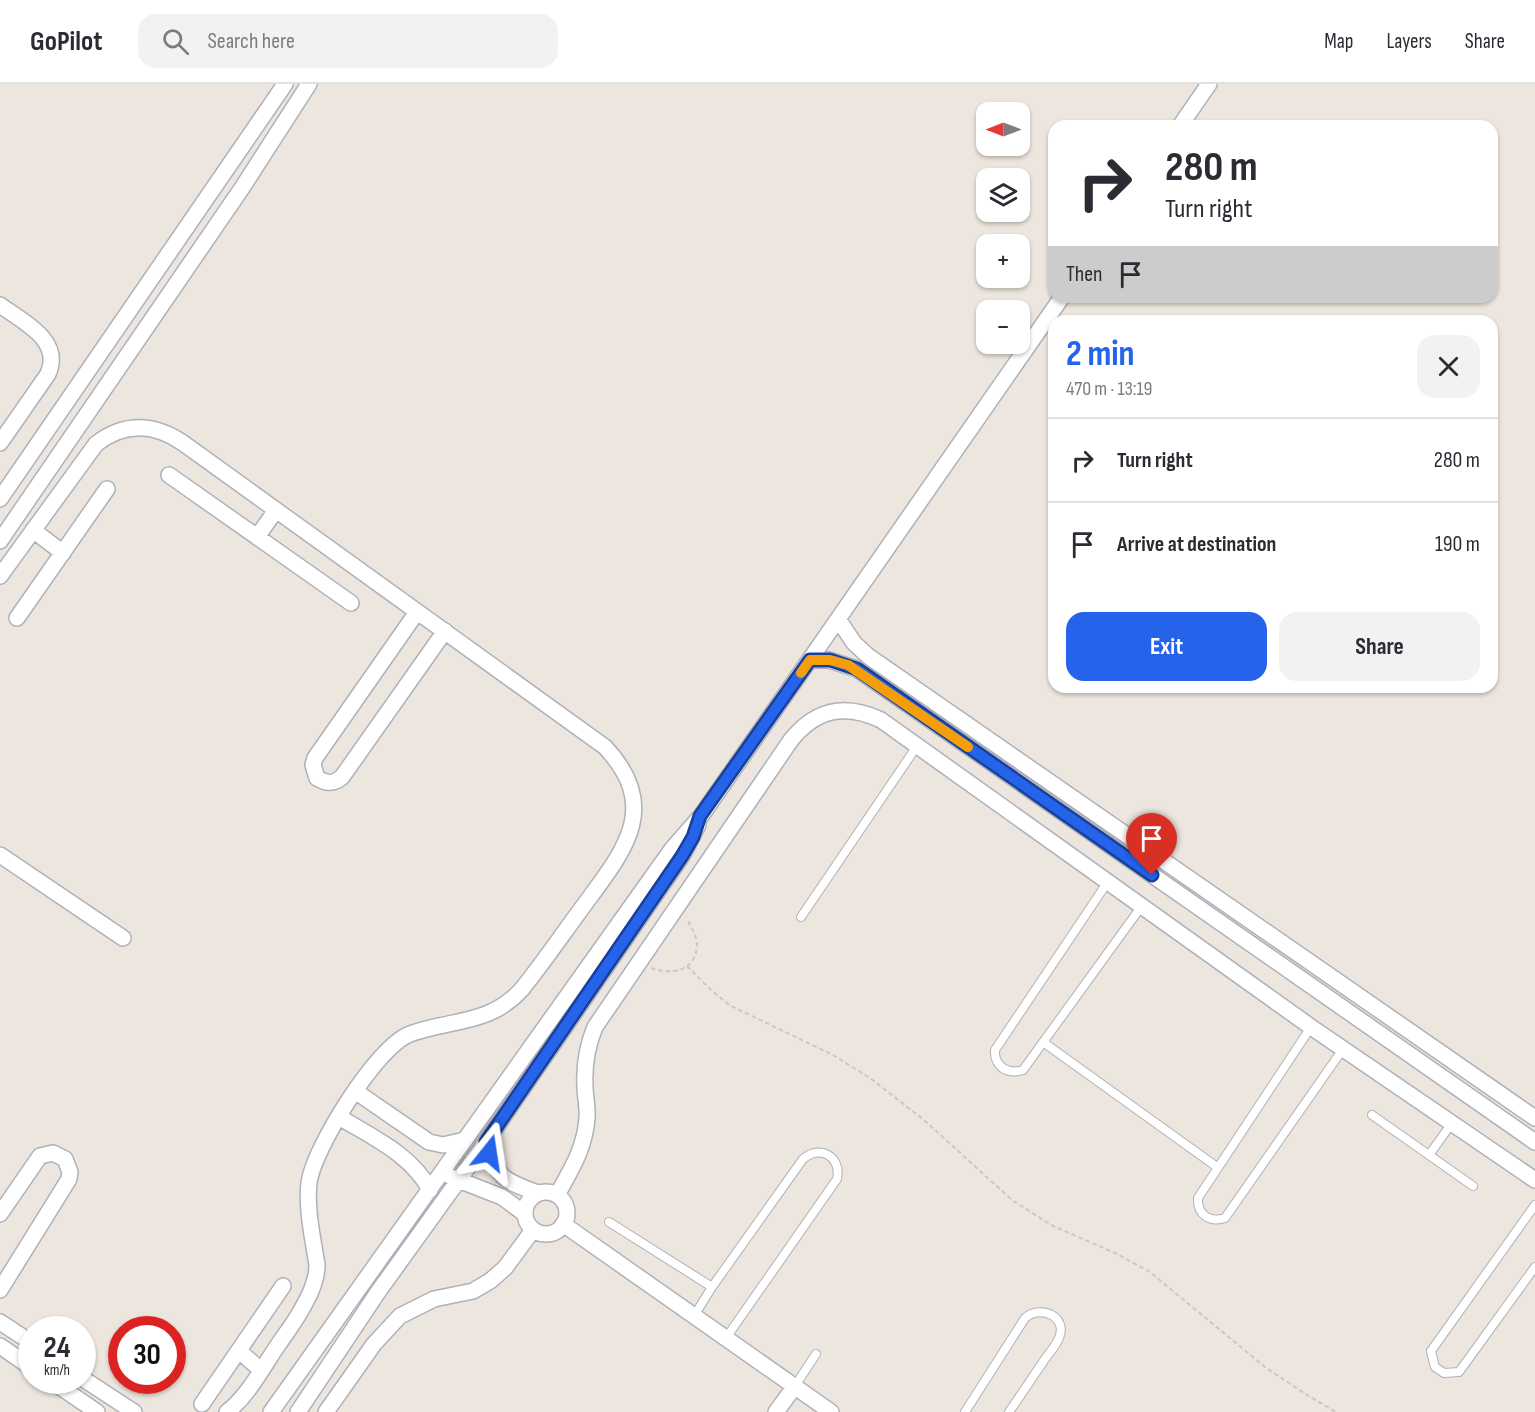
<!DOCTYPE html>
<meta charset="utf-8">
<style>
body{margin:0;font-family:"Sofia Sans Condensed",sans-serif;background:#f2f2f3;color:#2b2b33;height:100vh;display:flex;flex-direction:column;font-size:22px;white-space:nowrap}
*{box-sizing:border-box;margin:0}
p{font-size:20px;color:#7c7c81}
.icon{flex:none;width:33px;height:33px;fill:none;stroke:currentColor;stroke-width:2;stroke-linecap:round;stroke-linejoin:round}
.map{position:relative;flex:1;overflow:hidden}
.panel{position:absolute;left:1048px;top:231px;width:450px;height:378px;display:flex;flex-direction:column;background:#fff;border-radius:18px;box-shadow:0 2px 4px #0004}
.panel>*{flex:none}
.top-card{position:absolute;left:1048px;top:36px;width:450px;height:183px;border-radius:18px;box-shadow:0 2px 4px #0004;background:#fff;color:#2b2b33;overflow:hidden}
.needle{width:39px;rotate:270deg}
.fabs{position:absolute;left:976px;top:18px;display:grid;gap:12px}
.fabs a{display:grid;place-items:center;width:54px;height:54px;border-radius:12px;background:#fff;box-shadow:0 2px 4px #0004;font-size:30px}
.speed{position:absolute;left:18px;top:1232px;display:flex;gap:12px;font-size:30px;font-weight:700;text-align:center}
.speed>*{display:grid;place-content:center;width:78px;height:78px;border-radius:50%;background:#fff;box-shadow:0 2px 4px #0004;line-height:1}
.speed small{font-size:15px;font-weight:400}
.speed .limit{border:9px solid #d22;background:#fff;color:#111}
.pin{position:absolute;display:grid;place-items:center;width:51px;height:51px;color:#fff;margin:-62px -26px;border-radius:50% 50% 50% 0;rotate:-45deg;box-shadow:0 0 6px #0007}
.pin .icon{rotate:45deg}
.me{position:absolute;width:66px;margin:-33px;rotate:15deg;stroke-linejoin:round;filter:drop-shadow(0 0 4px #0008)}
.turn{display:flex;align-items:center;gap:21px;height:126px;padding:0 18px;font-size:27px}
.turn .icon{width:78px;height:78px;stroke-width:2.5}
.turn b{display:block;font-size:42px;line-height:51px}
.then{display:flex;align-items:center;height:57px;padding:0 18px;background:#0003;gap:12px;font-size:22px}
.round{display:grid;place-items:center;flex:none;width:63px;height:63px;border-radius:18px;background:#f2f2f3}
.headline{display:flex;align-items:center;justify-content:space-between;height:102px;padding:0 18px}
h1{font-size:36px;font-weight:700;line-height:45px;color:#2563eb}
.button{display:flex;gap:12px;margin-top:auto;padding:12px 18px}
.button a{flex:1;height:69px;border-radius:18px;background:#2563eb;color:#fff;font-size:24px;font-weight:700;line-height:69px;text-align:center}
.button a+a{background:#f2f2f3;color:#2b2b33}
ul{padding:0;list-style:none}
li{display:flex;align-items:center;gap:18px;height:84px;padding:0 18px;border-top:2px solid #e1e1e2}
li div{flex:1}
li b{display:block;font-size:22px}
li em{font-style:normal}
header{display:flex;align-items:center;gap:36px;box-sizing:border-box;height:84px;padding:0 30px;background:#fff;border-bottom:2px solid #e1e1e2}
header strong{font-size:28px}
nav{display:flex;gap:33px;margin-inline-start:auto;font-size:21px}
.search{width:420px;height:54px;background:#f2f2f3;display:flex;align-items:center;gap:15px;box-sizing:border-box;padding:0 21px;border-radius:18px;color:#7c7c81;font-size:22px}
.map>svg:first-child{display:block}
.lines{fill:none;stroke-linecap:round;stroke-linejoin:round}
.lane-casing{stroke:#aeb1bb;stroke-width:10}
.street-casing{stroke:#aeb1bb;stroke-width:18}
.path{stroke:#c8c8c8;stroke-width:2;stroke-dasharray:4.5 3;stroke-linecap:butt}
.lane{stroke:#fff;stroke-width:8}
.street{stroke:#fff;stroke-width:15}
.route-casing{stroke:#184099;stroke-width:15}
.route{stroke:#2563eb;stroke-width:10}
.slow{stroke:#f59e0b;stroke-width:10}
</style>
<header>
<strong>GoPilot</strong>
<div class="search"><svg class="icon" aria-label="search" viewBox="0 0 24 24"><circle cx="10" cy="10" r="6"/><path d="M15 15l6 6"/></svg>Search here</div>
<nav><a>Map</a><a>Layers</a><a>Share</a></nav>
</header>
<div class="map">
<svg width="1535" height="1328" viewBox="0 0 1535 1328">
<rect width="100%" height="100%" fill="#ede6de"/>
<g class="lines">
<defs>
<path id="lane" d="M 1107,799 L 995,966 C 994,982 1007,991 1023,986 L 1141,823
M 801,833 L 917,662
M 1311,943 L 1198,1114 C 1197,1131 1210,1139 1225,1134 L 1343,965
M 1043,958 L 1217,1083
M 1372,1031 L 1473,1102
M 1429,1071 L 1452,1039
M 1535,1121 L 1431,1267 L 1435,1283 L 1444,1289 L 1459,1288 L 1535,1183
M 609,1138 L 712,1203
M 694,1232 L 712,1203 L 803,1075 C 820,1060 842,1073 837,1095 L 726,1254
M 795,1302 L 816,1270
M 965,1328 L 1025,1234 C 1041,1220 1068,1233 1059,1254 C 1056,1262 1048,1270 1043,1278 C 1032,1294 1021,1311 1009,1328"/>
<path id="street" d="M 1180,42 L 1209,0
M 0,221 C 23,238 63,256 48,290 L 0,359
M 169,391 L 351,519
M 0,415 L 285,0
M 33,446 L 63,469
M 257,453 L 276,426
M 0,457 L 242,104 L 309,0
M 0,492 L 96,360 C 124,338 154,339 183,359 L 605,663 C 663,725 622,769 582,824 C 562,851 543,879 522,905 C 490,941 451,935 410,950 C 377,962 313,1065 309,1099 C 306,1125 313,1155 317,1181 C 317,1195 311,1209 304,1221 C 297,1235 287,1248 278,1261 C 263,1283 248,1312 227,1328
M 417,528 L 315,674 L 313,681 L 317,694 C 327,700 334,700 342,693 L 445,547
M 17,534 L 107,405
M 838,535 L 854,559 L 868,572 L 1535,1034
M 810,576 L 829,576 L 857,585 L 1535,1058
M 0,771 L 123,854
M 355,1007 L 429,1058 L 443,1061 L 465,1056
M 339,1033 C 372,1053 412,1071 430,1106
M 486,1058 C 497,1093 503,1097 538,1109
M 451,1093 L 502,1113 L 525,1130
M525 1129a21 21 0 1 1 42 0a21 21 0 1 1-42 0Z
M 557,1111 C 571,1086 585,1064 587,1034 C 588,1024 585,1013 585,1002 C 584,982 587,962 595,943 L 791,656 C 816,625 845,619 881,636 L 1311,943 L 1535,1096
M 0,1130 L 40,1072 L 53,1069 L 65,1075 L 70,1088 L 69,1095 L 0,1206
M 563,1140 L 831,1328
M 0,1238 L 32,1259
M 0,1262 L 32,1284
M 239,1267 L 261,1286
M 82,1294 L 134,1328
M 50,1296 L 97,1328
M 202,1320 L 283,1202
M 271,1328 L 672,765 L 701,732 L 1062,213
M 298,1328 L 378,1208 L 486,1058 L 682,772 L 698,741
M 326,1328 L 374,1260 L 400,1232 L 434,1215 L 473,1207 L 490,1197 L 505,1184 L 533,1146
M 776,1328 L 795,1302"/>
</defs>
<!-- lane casing -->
<use href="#lane" class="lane-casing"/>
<!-- street casing -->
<use href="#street" class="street-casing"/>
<!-- path -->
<path class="path" d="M 687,882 L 712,907 L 731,922 L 833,971 L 870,994 L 924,1036 L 1012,1116 L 1051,1141 L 1115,1169 L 1150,1188 L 1265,1283 L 1307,1311 L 1336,1328
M 651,884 C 671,891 696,888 697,861 C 697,852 691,843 687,835"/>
<!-- lane -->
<use href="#lane" class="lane"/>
<!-- street -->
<use href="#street" class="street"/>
</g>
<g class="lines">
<defs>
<path id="route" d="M 489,1069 L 486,1058 L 682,772 L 693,753 L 700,732 L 810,576 L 830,576 L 857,585 L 1152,791"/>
</defs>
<!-- route casing -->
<use href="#route" class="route-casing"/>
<!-- route -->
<use href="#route" class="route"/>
<!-- slow -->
<path class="slow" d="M 801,589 L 810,576 L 830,576 L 848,581 L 968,663"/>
</g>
</svg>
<div class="fabs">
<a><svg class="needle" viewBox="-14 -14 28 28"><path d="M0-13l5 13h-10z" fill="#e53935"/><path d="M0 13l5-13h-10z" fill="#7c7c81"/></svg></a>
<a><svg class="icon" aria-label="layers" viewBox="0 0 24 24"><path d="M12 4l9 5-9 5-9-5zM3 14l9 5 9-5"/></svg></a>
<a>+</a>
<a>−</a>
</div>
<div class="speed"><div>24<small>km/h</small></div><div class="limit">30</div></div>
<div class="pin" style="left:1152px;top:791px;background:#d93025"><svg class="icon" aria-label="arrive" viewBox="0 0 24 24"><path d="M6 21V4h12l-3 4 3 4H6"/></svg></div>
<svg class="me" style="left:489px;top:1069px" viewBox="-20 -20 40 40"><path d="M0-17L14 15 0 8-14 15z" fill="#2563eb" stroke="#fff" stroke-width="4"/></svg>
<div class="top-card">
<div class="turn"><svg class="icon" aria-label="right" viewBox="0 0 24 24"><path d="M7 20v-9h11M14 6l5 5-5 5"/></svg><div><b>280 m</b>Turn right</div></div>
<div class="then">Then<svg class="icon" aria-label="arrive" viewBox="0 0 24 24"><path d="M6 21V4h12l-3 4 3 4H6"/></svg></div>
</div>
<section class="panel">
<div class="headline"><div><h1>2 min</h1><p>470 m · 13:19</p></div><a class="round"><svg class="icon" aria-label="close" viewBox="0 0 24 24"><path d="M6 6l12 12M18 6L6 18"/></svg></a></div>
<ul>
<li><svg class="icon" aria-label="right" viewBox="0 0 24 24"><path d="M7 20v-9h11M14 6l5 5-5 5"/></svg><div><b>Turn right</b></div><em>280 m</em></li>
<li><svg class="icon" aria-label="arrive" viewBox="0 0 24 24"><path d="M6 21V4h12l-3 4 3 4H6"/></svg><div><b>Arrive at destination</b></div><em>190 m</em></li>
</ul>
<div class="button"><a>Exit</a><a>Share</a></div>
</section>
</div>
